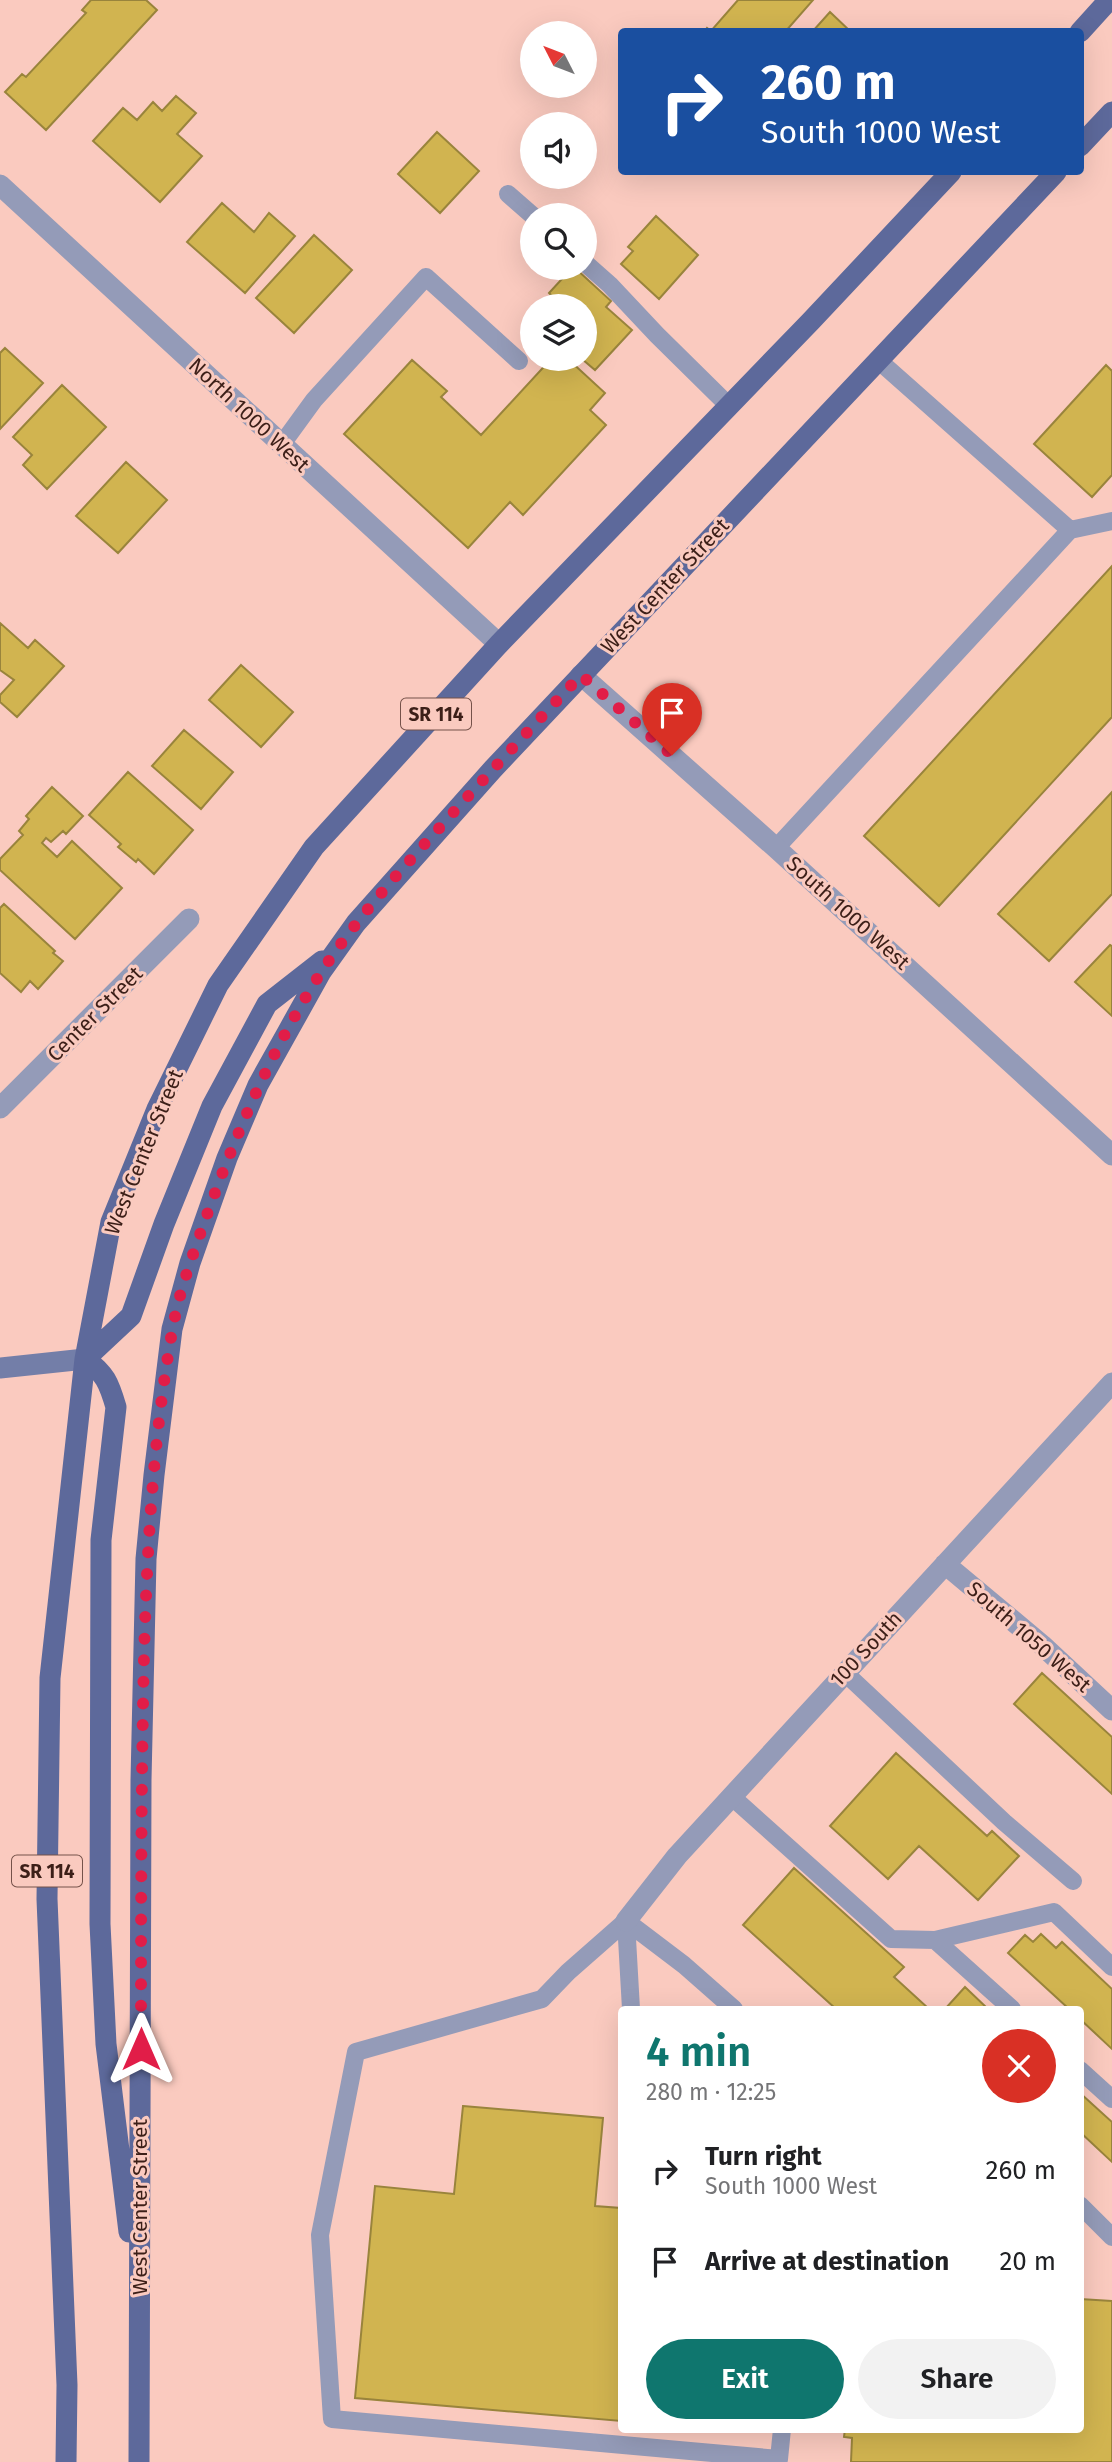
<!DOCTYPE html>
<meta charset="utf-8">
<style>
body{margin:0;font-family:"Fira Sans",sans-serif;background:#f2f2f2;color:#202124;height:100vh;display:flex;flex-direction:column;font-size:26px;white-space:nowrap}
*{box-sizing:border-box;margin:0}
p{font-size:23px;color:#757577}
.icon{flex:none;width:38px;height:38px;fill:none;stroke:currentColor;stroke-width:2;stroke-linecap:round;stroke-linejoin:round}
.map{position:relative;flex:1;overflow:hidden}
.side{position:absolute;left:618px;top:2006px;width:466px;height:427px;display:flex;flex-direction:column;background:#fff;border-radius:7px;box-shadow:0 7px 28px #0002}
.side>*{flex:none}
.guide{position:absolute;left:618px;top:28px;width:466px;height:147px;border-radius:7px;box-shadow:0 7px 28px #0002;background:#1a4fa0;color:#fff;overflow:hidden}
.needle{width:46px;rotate:312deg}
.controls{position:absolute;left:520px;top:21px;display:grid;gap:14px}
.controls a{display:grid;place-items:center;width:77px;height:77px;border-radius:50%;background:#fff;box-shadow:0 7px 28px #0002;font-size:35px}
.pin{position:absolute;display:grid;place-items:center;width:60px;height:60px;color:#fff;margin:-72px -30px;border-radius:50% 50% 50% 0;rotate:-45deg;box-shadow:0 0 7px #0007}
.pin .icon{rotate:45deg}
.me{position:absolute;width:77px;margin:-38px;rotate:0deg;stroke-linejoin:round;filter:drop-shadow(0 0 5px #0008)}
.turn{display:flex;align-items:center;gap:24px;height:147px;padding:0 28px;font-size:32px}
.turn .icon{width:91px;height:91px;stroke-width:2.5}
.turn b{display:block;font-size:49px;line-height:60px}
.round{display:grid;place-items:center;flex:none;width:74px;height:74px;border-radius:37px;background:#f2f2f2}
.overview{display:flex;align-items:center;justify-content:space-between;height:119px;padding:0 28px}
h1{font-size:42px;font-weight:600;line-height:52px;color:#0f766e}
.cta{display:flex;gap:14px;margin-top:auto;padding:14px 28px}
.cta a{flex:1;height:80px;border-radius:42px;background:#0f766e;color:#fff;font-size:28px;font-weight:600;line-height:80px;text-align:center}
.cta a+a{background:#f2f2f2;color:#202124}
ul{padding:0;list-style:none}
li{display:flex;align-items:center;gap:21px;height:91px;padding:0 28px}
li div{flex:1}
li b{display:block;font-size:26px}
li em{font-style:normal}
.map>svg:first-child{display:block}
.building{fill:#d1b450;stroke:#99843c;stroke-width:2}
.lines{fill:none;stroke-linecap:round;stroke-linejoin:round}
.lane{stroke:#949bb8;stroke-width:18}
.street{stroke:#949bb8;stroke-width:21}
.secondary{stroke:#737ea8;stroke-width:21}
.primary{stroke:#5d699b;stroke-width:21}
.route{stroke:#e11d48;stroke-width:12;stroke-dasharray:0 21.6}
.labels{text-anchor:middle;stroke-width:6;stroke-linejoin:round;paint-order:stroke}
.shield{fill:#facabf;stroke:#75524a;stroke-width:2}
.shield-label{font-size:19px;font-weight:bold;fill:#3c1f18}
.street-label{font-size:21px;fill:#3c1f18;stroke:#facabf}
</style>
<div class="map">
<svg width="1112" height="2462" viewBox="0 0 1112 2462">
<rect width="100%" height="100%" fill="#facabf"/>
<!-- building -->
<path class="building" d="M 91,0 L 146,0 L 157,10 L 46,130 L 5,92 L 22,74 L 26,77 L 86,13 L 82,10 Z
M 738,0 L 813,0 L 785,32 L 704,32 L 707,28 L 711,31 Z
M 830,12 L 851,32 L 812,32 Z
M 176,96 L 196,113 L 177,134 L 202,156 L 160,202 L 93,141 L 123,108 L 137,120 L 153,102 L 162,111 Z
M 437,132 L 479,171 L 440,213 L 398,174 Z
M 222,203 L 254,232 L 269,213 L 295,236 L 245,293 L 187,242 Z
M 656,216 L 698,255 L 659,299 L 621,264 L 633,251 L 628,247 Z
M 314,235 L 352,270 L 294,333 L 256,298 Z
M 572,268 L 575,268 L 611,301 L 606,307 L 632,330 L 595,370 L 582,359 L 584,359 L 584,306 L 547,306 L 548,305 L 546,302 L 552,296 L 549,293 Z
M 5,348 L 43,383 L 0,429 L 0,353 Z
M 551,359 L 568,359 L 605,393 L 590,410 L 606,425 L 523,515 L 510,502 L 468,548 L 344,434 L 412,360 L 447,391 L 441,397 L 481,435 Z
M 1106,365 L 1112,371 L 1112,475 L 1092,497 L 1034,444 Z
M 62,385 L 106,427 L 47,489 L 23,465 L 32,455 L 13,437 Z
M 126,462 L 167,500 L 118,553 L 76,516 Z
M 1112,566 L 1112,717 L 939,906 L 864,836 Z
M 0,623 L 28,648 L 35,640 L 64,666 L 17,717 L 0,702 L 0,695 L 14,680 L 0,670 Z
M 241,665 L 293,712 L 261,747 L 209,700 Z
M 184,730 L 233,772 L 201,809 L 152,766 Z
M 128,772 L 193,830 L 154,874 L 138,859 L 136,862 L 118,847 L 121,844 L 89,815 Z
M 52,787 L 83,816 L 66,834 L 63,831 L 51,842 L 46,838 L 42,843 L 57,857 L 72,841 L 122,888 L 75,939 L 0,870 L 0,859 L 23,835 L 19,831 L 29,819 L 26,816 Z
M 1112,792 L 1112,894 L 1049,961 L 998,914 Z
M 4,904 L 55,951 L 53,953 L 63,961 L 38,989 L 30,981 L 21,992 L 0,973 L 0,908 Z
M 1110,945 L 1112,946 L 1112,1016 L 1075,982 Z
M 1042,1673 L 1112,1737 L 1112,1794 L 1014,1704 Z
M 896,1753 L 987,1836 L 992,1831 L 1019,1856 L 978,1900 L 919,1846 L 888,1879 L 830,1826 Z
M 794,1868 L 904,1967 L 894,1977 L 929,2009 L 836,2009 L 743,1925 Z
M 1041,1934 L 1056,1948 L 1062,1942 L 1112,1989 L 1112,2049 L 1080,2019 L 1080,2009 L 1069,2009 L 1008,1953 L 1025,1935 L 1033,1942 Z
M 965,1987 L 988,2009 L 945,2009 Z
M 1080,2093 L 1112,2122 L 1112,2162 L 1080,2132 Z
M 463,2106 L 603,2118 L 595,2206 L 621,2208 L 621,2421 L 355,2398 L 375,2186 L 454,2194 Z
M 1080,2299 L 1112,2301 L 1112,2462 L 851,2462 L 852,2438 L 844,2437 L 845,2429 L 1080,2429 Z"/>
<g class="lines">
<!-- lane -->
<path class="lane" d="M 508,194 L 532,215
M 584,262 L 610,285 L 657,335 L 729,406
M 878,360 L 1070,530
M 282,444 L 314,400 L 426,277 L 519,361
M 776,848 L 1070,530 L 1112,521
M 844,1672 L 1004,1822 L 1073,1881
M 731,1796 L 891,1939 L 935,1940 L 1054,1912 L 1112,1967
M 626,1921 L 568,1972 L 542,1999 L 356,2052 L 320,2235 L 332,2419 L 779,2459 L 782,2429
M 626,1921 L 684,1965 L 734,2009
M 626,1921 L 631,2009
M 935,1940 L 1012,2009
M 1080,2070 L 1112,2099
M 1080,2205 L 1112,2237"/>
<!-- street -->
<path class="street" d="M 0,185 L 499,644
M 581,675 L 776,848 L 1112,1155
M 0,1108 L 189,919
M 945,1564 L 1042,1645 L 1112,1710
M 626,1921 L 677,1856 L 1112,1383"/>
<!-- secondary -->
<path class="secondary" d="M 0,1368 L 85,1359"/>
<!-- primary -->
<path class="primary" d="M 1080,32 L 1109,0
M 1080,146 L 1112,112
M 85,1359 C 105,1373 109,1383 116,1407 L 101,1540 L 100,1924 L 106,2044 L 129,2232
M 85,1359 L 131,1316 L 164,1224 L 212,1106 L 267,1004 L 322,961
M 66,2462 L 67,2385 L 47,1899 L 50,1678 L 85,1359 L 111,1222 L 157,1109 L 218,985 L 314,847 L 499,644 L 811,321 L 951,172
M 139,2462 L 141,1780 L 146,1559 L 154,1475 L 172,1329 L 190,1263 L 227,1158 L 258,1085 L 287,1033 L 321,972 L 356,923 L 493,769 L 1056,172"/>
</g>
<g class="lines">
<!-- route -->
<path class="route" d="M 141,2049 C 141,1918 141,1787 144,1656 C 147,1548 153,1439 172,1332 C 179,1290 195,1249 209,1209 C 239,1127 274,1045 322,971 C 357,918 400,871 442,825 C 488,774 534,725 581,675 L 672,755"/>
</g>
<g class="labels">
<!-- shield labels -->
<g class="shield">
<rect x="401" y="698.5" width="70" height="31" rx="5"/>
<rect x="12" y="1855.5" width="70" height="31" rx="5"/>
</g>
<g class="shield-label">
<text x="436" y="721">SR 114</text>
<text x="47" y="1878">SR 114</text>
</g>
<!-- street labels -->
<g class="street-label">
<text transform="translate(249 415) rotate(43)" y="7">North 1000 West</text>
<text transform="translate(665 586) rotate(-47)" y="7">West Center Street</text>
<text transform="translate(848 913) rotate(42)" y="7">South 1000 West</text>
<text transform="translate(95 1014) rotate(-45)" y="7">Center Street</text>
<text transform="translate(144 1152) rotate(-68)" y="7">West Center Street</text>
<text transform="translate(1029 1637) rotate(41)" y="7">South 1050 West</text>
<text transform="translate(866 1649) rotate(-47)" y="7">100 South</text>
<text transform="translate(140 2207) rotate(-90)" y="7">West Center Street</text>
</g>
</g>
</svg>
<div class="controls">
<a><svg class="needle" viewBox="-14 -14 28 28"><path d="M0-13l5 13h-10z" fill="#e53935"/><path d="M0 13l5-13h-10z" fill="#757577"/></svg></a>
<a><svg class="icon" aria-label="sound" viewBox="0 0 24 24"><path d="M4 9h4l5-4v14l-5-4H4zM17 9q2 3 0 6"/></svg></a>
<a><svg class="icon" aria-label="search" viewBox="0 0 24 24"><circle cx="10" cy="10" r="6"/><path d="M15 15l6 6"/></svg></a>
<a><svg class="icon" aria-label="layers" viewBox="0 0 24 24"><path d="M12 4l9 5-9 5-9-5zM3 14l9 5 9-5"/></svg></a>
</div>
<div class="pin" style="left:672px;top:755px;background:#d93025"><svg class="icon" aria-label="arrive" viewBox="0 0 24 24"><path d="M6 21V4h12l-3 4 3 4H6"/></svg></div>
<svg class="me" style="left:141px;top:2049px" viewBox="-20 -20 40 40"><path d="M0-17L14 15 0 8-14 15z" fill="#e11d48" stroke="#fff" stroke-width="4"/></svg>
<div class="guide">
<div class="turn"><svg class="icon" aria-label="right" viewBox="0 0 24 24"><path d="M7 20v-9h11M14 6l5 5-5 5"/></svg><div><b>260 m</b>South 1000 West</div></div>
</div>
<section class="side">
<div class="overview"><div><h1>4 min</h1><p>280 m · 12:25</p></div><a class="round" style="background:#d93025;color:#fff"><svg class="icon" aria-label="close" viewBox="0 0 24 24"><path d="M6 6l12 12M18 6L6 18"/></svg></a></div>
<ul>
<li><svg class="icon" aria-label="right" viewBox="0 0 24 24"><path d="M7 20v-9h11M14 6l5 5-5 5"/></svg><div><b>Turn right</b><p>South 1000 West</p></div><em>260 m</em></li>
<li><svg class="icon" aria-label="arrive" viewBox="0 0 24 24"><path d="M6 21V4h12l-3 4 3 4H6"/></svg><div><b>Arrive at destination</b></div><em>20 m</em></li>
</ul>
<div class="cta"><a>Exit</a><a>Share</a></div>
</section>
</div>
